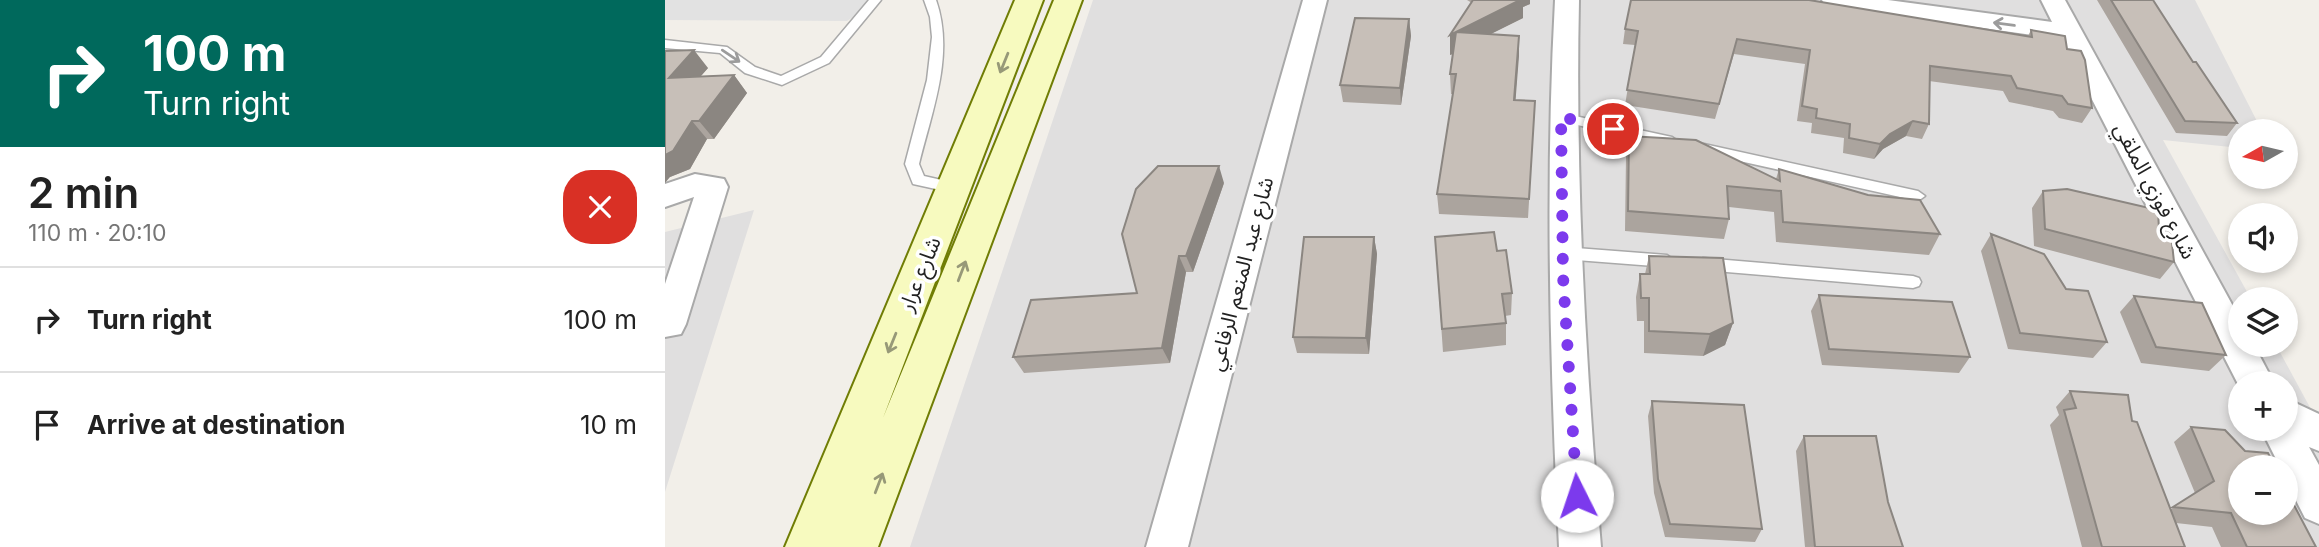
<!DOCTYPE html>
<meta charset="utf-8">
<style>
body{margin:0;font-family:Inter,"Noto Sans Arabic",sans-serif;background:#f6f6f6;color:#222;height:100vh;display:flex;flex-direction:column;font-size:26px;white-space:nowrap}
*{box-sizing:border-box;margin:0}
p{font-size:23px;color:#767676}
.icon{flex:none;width:38px;height:38px;fill:none;stroke:currentColor;stroke-width:2;stroke-linecap:round;stroke-linejoin:round}
.map{position:relative;flex:1;overflow:hidden}
.drawer{display:flex;flex-direction:column;background:#fff;width:665px}
.drawer>*{flex:none}
.hud{background:#00695c;color:#fff;overflow:hidden}
.needle{width:46px;rotate:262deg}
.fabs{position:absolute;left:1563px;top:119px;display:grid;gap:14px}
.fabs a{display:grid;place-items:center;width:70px;height:70px;border-radius:50%;background:#fff;box-shadow:0 4px 10px #0003;font-size:35px}
.pin{position:absolute;display:grid;place-items:center;width:60px;height:60px;color:#fff;margin:-30px;border:4px solid #fff;border-radius:50%;box-shadow:0 2px 7px #0007}
.me{position:absolute;width:77px;margin:-38px;rotate:356deg;stroke-linejoin:round;filter:drop-shadow(0 0 5px #0008)}
.turn{display:flex;align-items:center;gap:24px;height:147px;padding:0 28px;font-size:32px}
.turn .icon{width:91px;height:91px;stroke-width:2.5}
.turn b{display:block;font-size:49px;line-height:60px}
.round{display:grid;place-items:center;flex:none;width:74px;height:74px;border-radius:28px;background:#f6f6f6}
.overview{display:flex;align-items:center;justify-content:space-between;height:119px;padding:0 28px}
h1{font-size:42px;font-weight:600;line-height:52px}
ul{padding:0;list-style:none}
li{display:flex;align-items:center;gap:21px;height:105px;padding:0 28px;border-top:2px solid #e0e0e0}
li div{flex:1}
li b{display:block;font-size:26px}
li em{font-style:normal}
main{display:flex;flex:1;min-height:0}
.map>svg:first-child{display:block}
.residential{fill:#e0dfdf;fill-rule:evenodd}
.parking{fill:#e2e2e2}
.lines{fill:none;stroke-linecap:round;stroke-linejoin:round}
.lane-casing{stroke:#a9a9a9;stroke-width:3}
.street-casing{stroke:#a9a9a9;stroke-width:4}
.secondary-casing{stroke:#707d05;stroke-width:4}
.lane{fill:#fff;fill-rule:evenodd}
.street{fill:#fff;fill-rule:evenodd}
.secondary{fill:#f7fabf;fill-rule:evenodd}
.wall{fill:#aba49e}
.shaded-wall{fill:#8b8681}
.building{fill:#c7bfb8;stroke:#8b8681;stroke-width:2}
.oneway{stroke:#9c9c9c}
.oneway2{stroke:#979978}
.route{stroke:#7c3aed;stroke-width:12;stroke-dasharray:0 21.6}
.labels{text-anchor:middle;stroke-width:7;stroke-linejoin:round;paint-order:stroke}
.street-label{font-size:21px;fill:#222;stroke:#fff}
</style>
<main>
<section class="drawer">
<div class="hud">
<div class="turn"><svg class="icon" aria-label="right" viewBox="0 0 24 24"><path d="M7 20v-9h11M14 6l5 5-5 5"/></svg><div><b>100 m</b>Turn right</div></div>
</div>
<div class="overview"><div><h1>2 min</h1><p>110 m · 20:10</p></div><a class="round" style="background:#d93025;color:#fff"><svg class="icon" aria-label="close" viewBox="0 0 24 24"><path d="M6 6l12 12M18 6L6 18"/></svg></a></div>
<ul>
<li><svg class="icon" aria-label="right" viewBox="0 0 24 24"><path d="M7 20v-9h11M14 6l5 5-5 5"/></svg><div><b>Turn right</b></div><em>100 m</em></li>
<li><svg class="icon" aria-label="arrive" viewBox="0 0 24 24"><path d="M6 21V4h12l-3 4 3 4H6"/></svg><div><b>Arrive at destination</b></div><em>10 m</em></li>
</ul>
</section>
<div class="map">
<svg width="1654" height="547" viewBox="0 0 1654 547">
<rect width="100%" height="100%" fill="#f2efe9"/>
<!-- residential -->
<path class="residential" d="M 428,0 L 1530,0 L 1597,131 L 1575,131 L 1575,148 L 1498,140 L 1586,299 L 1575,299 L 1575,345 L 1611,345 L 1654,424 L 1654,547 L 245,547 ZM 1575,383 L 1620,383 L 1620,429 L 1575,429 ZM 1575,467 L 1620,467 L 1620,513 L 1575,513 Z
M 89,210 L 0,492 L 0,232 Z"/>
<!-- parking -->
<path class="parking" d="M 0,0 L 214,0 L 182,21 L 0,20 Z"/>
<g class="lines">
<defs>
<path id="lane" d="M 204,0 L 216,0 L 164,63 L 117,85 L 80,73 L 55,53 L 0,48 L 0,40 L 62,47 L 90,67 L 116,76 L 156,57 Z
M 259,0 L 271,0 C 290,54 267,111 254,164 L 259,176 L 294,184 L 296,188 L 294,192 L 289,193 L 248,184 L 240,164 L 262,80 L 267,37 L 265,17 Z
M 896,113 L 1007,137 L 1014,142 L 1007,147 L 891,120 L 889,117 Z
M 1039,144 L 1253,191 L 1260,196 L 1253,201 L 1034,152 L 1032,149 L 1034,146 Z
M 898,247 L 1002,255 L 1010,261 L 1002,267 L 898,259 L 890,253 Z
M 1038,258 L 1248,276 L 1254,278 L 1256,282 L 1254,286 L 1248,288 L 1038,270 L 1030,264 Z"/>
<path id="street" d="M 638,0 L 662,0 L 523,547 L 481,547 Z
M 890,0 L 914,0 C 910,183 921,365 936,547 L 894,547 C 885,364 880,183 890,0 Z
M 1157,0 L 1223,0 L 1387,22 L 1376,0 L 1400,0 L 1575,319 L 1575,345 L 1589,345 L 1609,383 L 1575,383 L 1575,388 L 1396,39 L 1169,7 L 1160,5 Z
M 30,174 L 59,179 L 63,187 L 21,324 L 16,334 L 0,337 L 0,284 L 29,197 L 0,207 L 0,184 Z
M 1620,398 L 1654,414 L 1654,451 L 1644,447 L 1654,465 L 1654,524 L 1640,518 L 1620,479 L 1620,467 L 1615,467 L 1596,429 L 1620,429 Z"/>
<path id="secondary" d="M 350,0 L 378,0 L 218,418 L 389,0 L 417,0 L 213,547 L 120,547 Z"/>
</defs>
<!-- lane casing -->
<use href="#lane" class="lane-casing"/>
<!-- street casing -->
<use href="#street" class="street-casing"/>
<!-- secondary casing -->
<use href="#secondary" class="secondary-casing"/>
<!-- lane -->
<use href="#lane" class="lane"/>
<!-- street -->
<use href="#street" class="street"/>
<!-- secondary -->
<use href="#secondary" class="secondary"/>
</g>
<!-- wall -->
<path class="wall" d="M 802,0 L 865,0 L 865,4 L 858,7 L 858,18 L 825,34 L 854,36 L 850,100 L 870,101 L 863,218 L 774,214 L 772,194 L 788,94 L 786,94 L 785,74 L 788,54 L 785,55 L 807,3 Z
M 1432,0 L 1488,0 L 1528,62 L 1572,123 L 1562,136 L 1511,133 Z
M 744,19 L 746,36 L 736,105 L 678,102 L 675,85 Z
M 960,29 L 1363,36 L 1366,30 L 1402,49 L 1427,108 L 1417,123 L 1394,118 L 1388,111 L 1344,102 L 1338,91 L 1264,81 L 1264,124 L 1257,139 L 1241,136 L 1218,149 L 1209,159 L 1178,153 L 1179,138 L 1146,133 L 1147,123 L 1132,121 L 1140,64 L 1069,54 L 1050,119 L 960,105 L 970,45 L 958,44 Z
M 0,51 L 43,68 L 36,76 L 69,75 L 82,93 L 49,139 L 42,139 L 25,169 L 5,177 Z
M 964,136 L 1111,179 L 1114,169 L 1275,234 L 1264,255 L 1111,242 L 1109,212 L 1064,207 L 1064,219 L 1059,239 L 960,231 L 961,156 Z
M 559,183 L 528,272 L 521,272 L 505,363 L 359,373 L 348,357 L 472,293 Z
M 1378,191 L 1509,262 L 1495,279 L 1369,246 L 1367,208 Z
M 1326,234 L 1401,289 L 1442,342 L 1428,358 L 1343,349 L 1316,251 Z
M 709,237 L 712,254 L 704,354 L 632,353 L 628,337 Z
M 770,237 L 832,251 L 847,293 L 846,315 L 840,316 L 841,323 L 841,345 L 778,352 Z
M 984,256 L 1068,323 L 1060,345 L 1038,356 L 979,353 L 979,321 L 972,321 L 971,297 L 975,274 L 980,274 Z
M 1154,295 L 1305,357 L 1294,373 L 1157,365 L 1146,311 Z
M 1469,296 L 1561,355 L 1544,371 L 1476,363 L 1455,312 Z
M 1405,391 L 1467,421 L 1506,509 L 1530,493 L 1509,442 L 1526,427 L 1651,547 L 1556,547 L 1547,527 L 1511,523 L 1520,547 L 1417,547 L 1385,425 L 1394,415 L 1391,407 Z
M 987,401 L 1097,529 L 1090,542 L 1000,537 L 989,493 L 983,416 Z
M 1139,436 L 1223,502 L 1238,547 L 1140,547 L 1131,451 Z"/>
<!-- shaded-wall -->
<path class="shaded-wall" d="M 849,0 L 865,0 L 865,4 L 858,7 L 858,18 L 792,51 L 791,32 Z
M 744,19 L 746,36 L 736,105 L 735,88 Z
M 791,32 L 792,52 L 785,55 L 785,35 Z
M 854,36 L 854,56 L 849,120 L 849,100 Z
M 29,50 L 43,68 L 19,95 L 4,78 Z
M 69,75 L 82,93 L 49,139 L 34,121 Z
M 27,121 L 42,139 L 25,169 L 5,177 L 0,183 L 0,155 Z
M 1248,121 L 1241,136 L 1218,149 L 1209,159 L 1215,144 L 1225,134 Z
M 554,166 L 559,183 L 528,272 L 521,256 Z
M 709,237 L 712,254 L 704,354 L 701,338 Z
M 514,256 L 521,272 L 505,363 L 497,348 Z
M 1068,323 L 1060,345 L 1038,356 L 1045,334 Z"/>
<!-- building -->
<path class="building" d="M 808,0 L 855,0 L 791,32 L 854,36 L 849,100 L 870,101 L 864,199 L 772,194 L 791,74 L 785,74 L 791,32 L 785,35 Z
M 966,0 L 1144,0 L 1367,37 L 1366,30 L 1400,36 L 1402,49 L 1416,51 L 1420,60 L 1427,108 L 1403,104 L 1397,96 L 1352,88 L 1346,76 L 1265,66 L 1264,124 L 1248,121 L 1225,134 L 1215,144 L 1184,138 L 1185,124 L 1151,118 L 1152,109 L 1137,106 L 1145,50 L 1072,39 L 1054,104 L 962,90 L 973,31 L 960,29 Z
M 1446,0 L 1488,0 L 1528,62 L 1531,62 L 1572,123 L 1520,121 Z
M 690,18 L 744,19 L 735,88 L 675,85 Z
M 29,50 L 4,78 L 69,75 L 34,121 L 27,121 L 8,151 L 0,155 L 0,51 Z
M 964,136 L 1031,140 L 1115,181 L 1114,169 L 1203,195 L 1255,200 L 1275,234 L 1118,222 L 1116,191 L 1062,186 L 1064,219 L 963,211 Z
M 493,166 L 554,166 L 521,256 L 514,256 L 497,348 L 348,357 L 366,300 L 472,293 L 457,234 L 471,189 Z
M 1402,189 L 1493,210 L 1494,230 L 1506,233 L 1509,262 L 1380,229 L 1378,191 Z
M 829,232 L 832,251 L 841,250 L 847,293 L 837,294 L 841,323 L 777,329 L 770,237 Z
M 1326,234 L 1379,254 L 1401,289 L 1423,291 L 1442,342 L 1355,333 Z
M 639,237 L 709,237 L 701,338 L 628,337 Z
M 984,256 L 1058,258 L 1068,323 L 1045,334 L 984,331 L 984,298 L 976,298 L 975,274 L 985,274 Z
M 1154,295 L 1287,302 L 1305,357 L 1164,349 Z
M 1469,296 L 1537,303 L 1561,355 L 1491,347 Z
M 1405,391 L 1463,395 L 1467,421 L 1472,422 L 1520,547 L 1437,547 L 1399,410 L 1411,408 Z
M 987,401 L 1079,405 L 1097,529 L 1005,524 L 993,479 Z
M 1526,427 L 1560,430 L 1580,451 L 1603,453 L 1610,467 L 1575,467 L 1575,513 L 1620,513 L 1620,488 L 1651,547 L 1582,547 L 1566,513 L 1508,507 L 1549,481 Z
M 1139,436 L 1211,436 L 1223,502 L 1238,547 L 1150,547 Z"/>
<!-- one-way arrows -->
<defs><path id="oneway-shaft" d="M-6 0H5M1.5-3L5.5 0L1.5 3" fill="none" stroke-width="1.6" stroke-linecap="round" stroke-linejoin="round" transform="scale(1.75)"/></defs>
<g class="oneway">
<use href="#oneway-shaft" transform="translate(1339 24) rotate(-172)"/>
<use href="#oneway-shaft" transform="translate(66 56) rotate(34)"/>
</g>
<g class="oneway2">
<use href="#oneway-shaft" transform="translate(339 63) rotate(112)"/>
<use href="#oneway-shaft" transform="translate(297 271) rotate(-69)"/>
<use href="#oneway-shaft" transform="translate(227 343) rotate(112)"/>
<use href="#oneway-shaft" transform="translate(214 483) rotate(-69)"/>
</g>
<g class="lines">
<!-- route -->
<path class="route" d="M 912,496 L 898,276 L 896,117 L 948,129"/>
</g>
<g class="labels">
<!-- street labels -->
<g class="street-label">
<text transform="translate(1490 191) rotate(62)" y="7">شارع فوزي الملقي</text>
<text transform="translate(255 274) rotate(-68)" y="7">شارع عرار</text>
<text transform="translate(576 274) rotate(-75)" y="7">شارع عبد المنعم الرفاعي</text>
</g>
</g>
</svg>
<div class="fabs">
<a><svg class="needle" viewBox="-14 -14 28 28"><path d="M0-13l5 13h-10z" fill="#e53935"/><path d="M0 13l5-13h-10z" fill="#767676"/></svg></a>
<a><svg class="icon" aria-label="sound" viewBox="0 0 24 24"><path d="M4 9h4l5-4v14l-5-4H4zM17 9q2 3 0 6"/></svg></a>
<a><svg class="icon" aria-label="layers" viewBox="0 0 24 24"><path d="M12 4l9 5-9 5-9-5zM3 14l9 5 9-5"/></svg></a>
<a>+</a>
<a>−</a>
</div>
<div class="pin" style="left:948px;top:129px;background:#d93025"><svg class="icon" aria-label="arrive" viewBox="0 0 24 24"><path d="M6 21V4h12l-3 4 3 4H6"/></svg></div>
<svg class="me" style="left:912px;top:496px" viewBox="-20 -20 40 40"><circle r="19" fill="#fff"/><path d="M0-13L10 11 0 6-10 11z" fill="#7c3aed"/></svg>
</div>
</main>
